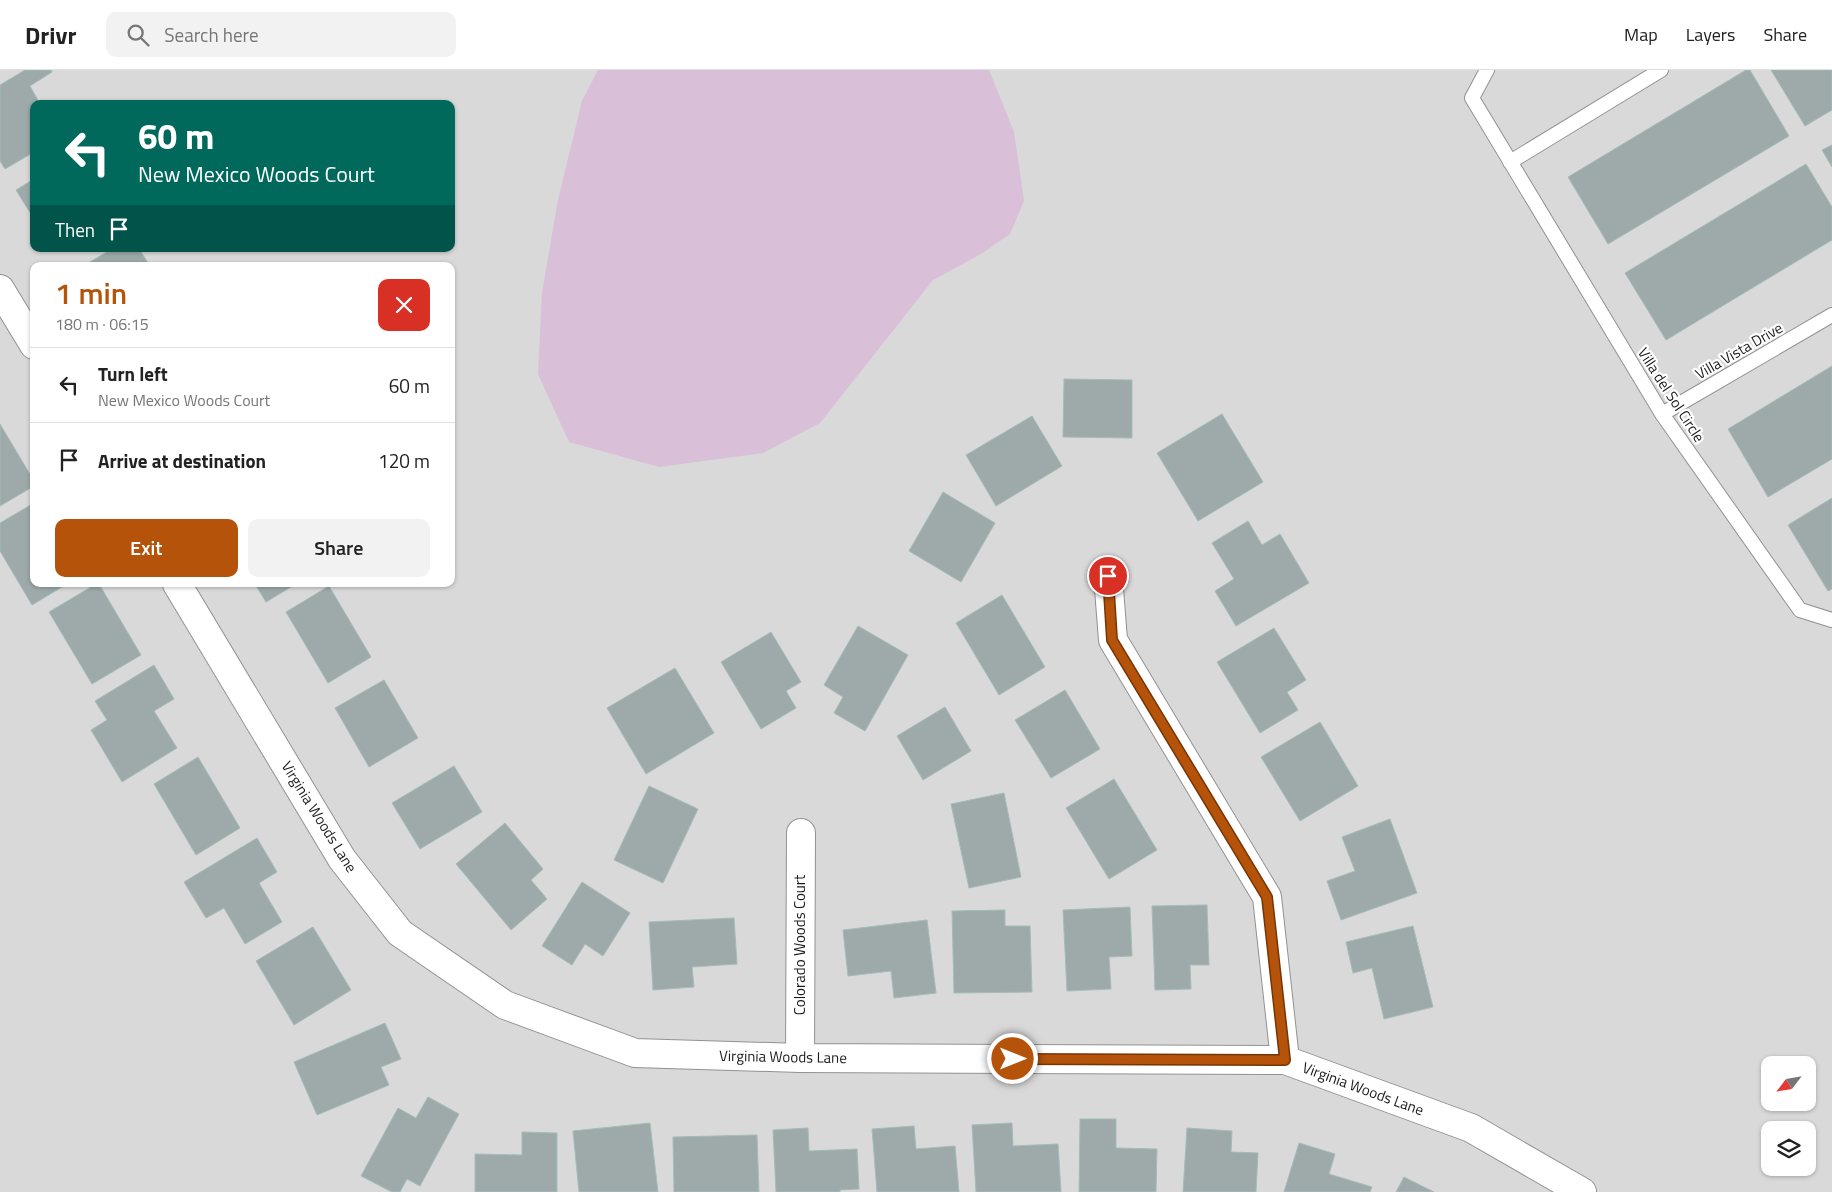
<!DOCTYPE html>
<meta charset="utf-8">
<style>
body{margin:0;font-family:"Titillium Web",sans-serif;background:#f2f2f2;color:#222;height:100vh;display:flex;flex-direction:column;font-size:19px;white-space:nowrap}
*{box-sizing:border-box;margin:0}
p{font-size:16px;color:#767676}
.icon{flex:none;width:28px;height:28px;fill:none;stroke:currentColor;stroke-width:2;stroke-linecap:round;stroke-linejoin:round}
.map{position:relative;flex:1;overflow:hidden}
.panel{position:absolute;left:30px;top:192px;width:425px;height:325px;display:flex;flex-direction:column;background:#fff;border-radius:10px;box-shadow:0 1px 4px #0004}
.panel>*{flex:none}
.hud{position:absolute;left:30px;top:30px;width:425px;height:152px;border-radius:10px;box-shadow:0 1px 4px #0004;background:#00695c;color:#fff;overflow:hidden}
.needle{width:32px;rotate:239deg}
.fabs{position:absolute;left:1761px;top:986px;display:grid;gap:10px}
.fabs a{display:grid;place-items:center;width:55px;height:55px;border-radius:10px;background:#fff;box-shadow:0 1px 4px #0004;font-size:25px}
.pin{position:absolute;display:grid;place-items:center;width:42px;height:42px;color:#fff;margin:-21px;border:2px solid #fff;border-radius:50%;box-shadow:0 1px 5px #0007}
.me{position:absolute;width:55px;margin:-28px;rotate:90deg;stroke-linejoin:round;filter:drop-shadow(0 0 4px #0008)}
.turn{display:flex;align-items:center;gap:18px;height:105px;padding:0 25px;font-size:22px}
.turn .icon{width:65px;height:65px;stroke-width:2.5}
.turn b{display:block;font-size:35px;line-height:42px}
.then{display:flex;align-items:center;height:48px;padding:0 25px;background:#0003;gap:10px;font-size:19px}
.round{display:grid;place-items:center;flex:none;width:52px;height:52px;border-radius:10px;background:#f2f2f2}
.head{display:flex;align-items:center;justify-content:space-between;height:85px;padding:0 25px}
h1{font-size:30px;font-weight:600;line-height:38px;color:#b45309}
.button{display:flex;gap:10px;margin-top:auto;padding:10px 25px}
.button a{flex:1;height:58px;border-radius:10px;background:#b45309;color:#fff;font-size:20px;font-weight:600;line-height:58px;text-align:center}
.button a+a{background:#f2f2f2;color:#222}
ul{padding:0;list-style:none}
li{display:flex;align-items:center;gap:15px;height:75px;padding:0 25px;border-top:1px solid #e0e0e0}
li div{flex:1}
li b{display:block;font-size:19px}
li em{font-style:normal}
header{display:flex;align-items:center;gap:30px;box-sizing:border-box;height:70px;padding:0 25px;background:#fff;border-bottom:1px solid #e0e0e0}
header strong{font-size:24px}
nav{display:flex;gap:28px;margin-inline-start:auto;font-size:18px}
.search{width:350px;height:45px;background:#f2f2f2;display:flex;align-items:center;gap:12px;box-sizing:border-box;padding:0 18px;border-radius:10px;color:#767676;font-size:19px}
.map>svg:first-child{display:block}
.residential{fill:#d8d9d8;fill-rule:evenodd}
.wetland{fill:#d9bfd8}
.building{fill:#9daaa9;stroke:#a4bcba}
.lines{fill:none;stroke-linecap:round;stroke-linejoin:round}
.service-casing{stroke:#929292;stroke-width:16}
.minor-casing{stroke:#929292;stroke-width:30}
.service{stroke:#fff;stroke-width:14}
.minor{stroke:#fff;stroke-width:28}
.route-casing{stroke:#753606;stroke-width:12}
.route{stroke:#b45309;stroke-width:9}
.labels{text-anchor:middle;stroke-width:4.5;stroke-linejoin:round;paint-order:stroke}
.street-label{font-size:15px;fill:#1b1b1b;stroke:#fff}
</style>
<header>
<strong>Drivr</strong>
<div class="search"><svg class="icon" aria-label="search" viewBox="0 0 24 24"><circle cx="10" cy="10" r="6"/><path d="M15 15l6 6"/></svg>Search here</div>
<nav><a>Map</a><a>Layers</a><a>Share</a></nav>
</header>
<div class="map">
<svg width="1832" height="1122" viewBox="0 0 1832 1122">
<rect width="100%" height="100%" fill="#e1eaec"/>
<!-- residential -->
<path class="residential" d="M 0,0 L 1832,0 L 1832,1122 L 0,1122 ZM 34,34 L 451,34 L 451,179 L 34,179 ZM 34,196 L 451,196 L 451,514 L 34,514 ZM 1770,995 L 1808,995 L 1808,1032 L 1770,1032 ZM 1770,1060 L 1808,1060 L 1808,1098 L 1770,1098 Z"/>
<!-- wetland -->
<path class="wetland" d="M 598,0 L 989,0 L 1014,62 L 1024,131 L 1010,164 L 981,184 L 933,210 L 820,353 L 763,383 L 659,397 L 569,372 L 538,304 L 542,223 L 558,130 L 582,31 Z"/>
<!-- building -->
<path class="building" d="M 25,0 L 51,0 L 52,2 L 30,16 L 40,34 L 34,34 L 34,82 L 5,99 L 0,91 L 0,15 Z
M 1746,0 L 1750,0 L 1789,66 L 1608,174 L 1568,107 Z
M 1771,0 L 1832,0 L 1832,40 L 1805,56 Z
M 1832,75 L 1832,97 L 1822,80 Z
M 1806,94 L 1832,137 L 1832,170 L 1666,270 L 1625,203 Z
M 34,109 L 34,149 L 16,120 Z
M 112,179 L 139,179 L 150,196 L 83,196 Z
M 1832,296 L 1832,389 L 1768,427 L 1728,359 Z
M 1064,309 L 1132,310 L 1132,368 L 1063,367 Z
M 1222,344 L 1263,412 L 1198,451 L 1157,383 Z
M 1032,346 L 1062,396 L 996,436 L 966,385 Z
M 0,354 L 34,411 L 34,416 L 0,436 Z
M 943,422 L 995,453 L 961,512 L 909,481 Z
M 1832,428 L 1832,519 L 1828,521 L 1788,455 Z
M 34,433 L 34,514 L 67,514 L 32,535 L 0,481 L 0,453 Z
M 1248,451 L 1262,475 L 1280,464 L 1309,513 L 1236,556 L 1215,521 L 1234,509 L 1212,473 Z
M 96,514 L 99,514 L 141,585 L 92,614 L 49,542 Z
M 255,514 L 296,514 L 266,532 Z
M 329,516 L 371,587 L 328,613 L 286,542 Z
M 1002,525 L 1045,597 L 999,625 L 956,553 Z
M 858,556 L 908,585 L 865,661 L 834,643 L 843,627 L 824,615 Z
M 1274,558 L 1306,610 L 1287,622 L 1298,640 L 1260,663 L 1217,592 Z
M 771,562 L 801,612 L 786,621 L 796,638 L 761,659 L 721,592 Z
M 154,595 L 174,629 L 154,641 L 177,678 L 122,712 L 91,660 L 107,650 L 95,631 Z
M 675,598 L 714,663 L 646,704 L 607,638 Z
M 384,610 L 418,668 L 369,697 L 335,638 Z
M 1065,620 L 1100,679 L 1051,708 L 1015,650 Z
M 945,637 L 971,681 L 923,710 L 897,666 Z
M 1320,652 L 1358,716 L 1300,751 L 1261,687 Z
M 198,687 L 240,758 L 196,785 L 154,714 Z
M 454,696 L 482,742 L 420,779 L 392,733 Z
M 1114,709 L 1157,780 L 1109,809 L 1066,738 Z
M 649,716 L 698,739 L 663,813 L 614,790 Z
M 1004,723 L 1021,807 L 969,818 L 951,734 Z
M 1390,749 L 1417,823 L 1341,850 L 1327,811 L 1355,801 L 1342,767 Z
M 505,753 L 543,799 L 531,810 L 547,829 L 511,860 L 456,794 Z
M 257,768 L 277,802 L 259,813 L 282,852 L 245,874 L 224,838 L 206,848 L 184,812 Z
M 582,812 L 630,843 L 603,886 L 585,874 L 572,895 L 542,876 Z
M 1207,835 L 1209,895 L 1190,895 L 1191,919 L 1155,920 L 1152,836 Z
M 1130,837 L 1132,886 L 1109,887 L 1111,919 L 1067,921 L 1063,840 Z
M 1005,840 L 1005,856 L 1030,856 L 1032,922 L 954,923 L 952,841 Z
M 734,848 L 737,894 L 692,897 L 694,917 L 653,920 L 649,852 Z
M 927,850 L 936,923 L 894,928 L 891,901 L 848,906 L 843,860 Z
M 1413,856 L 1433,937 L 1384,949 L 1372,898 L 1353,903 L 1346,872 Z
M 313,857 L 351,920 L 294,955 L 256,891 Z
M 385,953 L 401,989 L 381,997 L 389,1015 L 317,1045 L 294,992 Z
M 428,1027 L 459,1044 L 420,1116 L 407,1109 L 400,1122 L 392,1122 L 361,1106 L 398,1038 L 416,1048 Z
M 1080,1049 L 1116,1049 L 1116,1078 L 1157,1079 L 1156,1122 L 1079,1122 Z
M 650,1053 L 658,1122 L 579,1122 L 573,1061 Z
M 1012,1053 L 1013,1076 L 1058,1074 L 1061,1122 L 976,1122 L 972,1055 Z
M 914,1056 L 916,1079 L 955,1076 L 959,1122 L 877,1122 L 872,1059 Z
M 808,1058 L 809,1081 L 857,1079 L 859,1119 L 840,1120 L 840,1122 L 776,1122 L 773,1060 Z
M 1187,1058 L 1232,1061 L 1231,1082 L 1258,1083 L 1256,1122 L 1183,1122 Z
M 522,1062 L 557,1063 L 557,1122 L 475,1122 L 475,1084 L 522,1085 Z
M 757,1065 L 759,1122 L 674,1122 L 673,1067 Z
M 1299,1073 L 1335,1084 L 1329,1104 L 1372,1117 L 1370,1122 L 1284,1122 Z
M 1404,1107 L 1434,1122 L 1396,1122 Z"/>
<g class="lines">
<defs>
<path id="service" d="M 1487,0 L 1472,28 L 1662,344 L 1800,540 L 1832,550
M 1510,92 L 1661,0
M 1662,344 L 1832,245"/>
<path id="minor" d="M 0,219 L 34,275
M 1108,506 L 1113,570 L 1267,827 L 1285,990
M 177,514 L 342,789 L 400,863 L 505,935 L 635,983 L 800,988 L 1285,990 L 1471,1058 L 1582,1122
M 800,988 L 801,763"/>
</defs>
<!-- service casing -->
<use href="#service" class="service-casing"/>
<!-- minor casing -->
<use href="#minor" class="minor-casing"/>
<!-- service -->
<use href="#service" class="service"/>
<!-- minor -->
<use href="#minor" class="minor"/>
</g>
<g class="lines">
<defs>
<path id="route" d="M 1013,989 L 1285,990 L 1267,827 L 1112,570 L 1108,506"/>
</defs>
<!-- route casing -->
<use href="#route" class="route-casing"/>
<!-- route -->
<use href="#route" class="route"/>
</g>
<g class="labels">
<!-- street labels -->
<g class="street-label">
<text transform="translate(1739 281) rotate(-30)" y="5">Villa Vista Drive</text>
<text transform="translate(1671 325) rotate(57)" y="5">Villa del Sol Circle</text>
<text transform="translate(319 747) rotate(58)" y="5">Virginia Woods Lane</text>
<text transform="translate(800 875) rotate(-90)" y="5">Colorado Woods Court</text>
<text transform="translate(783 987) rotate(1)" y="5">Virginia Woods Lane</text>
<text transform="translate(1363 1019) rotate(20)" y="5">Virginia Woods Lane</text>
</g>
</g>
</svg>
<div class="fabs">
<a><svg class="needle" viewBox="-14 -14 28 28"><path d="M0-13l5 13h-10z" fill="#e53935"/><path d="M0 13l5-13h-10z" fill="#767676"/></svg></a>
<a><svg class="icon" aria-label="layers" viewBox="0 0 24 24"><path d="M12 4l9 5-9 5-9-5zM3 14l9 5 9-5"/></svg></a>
</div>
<div class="pin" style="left:1108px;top:506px;background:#d93025"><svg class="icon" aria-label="arrive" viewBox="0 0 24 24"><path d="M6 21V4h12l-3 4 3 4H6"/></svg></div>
<svg class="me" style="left:1013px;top:989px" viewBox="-20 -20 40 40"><circle r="17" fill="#b45309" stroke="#fff" stroke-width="3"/><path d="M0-11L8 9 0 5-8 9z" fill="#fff"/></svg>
<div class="hud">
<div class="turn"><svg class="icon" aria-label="left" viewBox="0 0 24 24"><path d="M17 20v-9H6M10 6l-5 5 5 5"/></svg><div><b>60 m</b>New Mexico Woods Court</div></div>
<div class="then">Then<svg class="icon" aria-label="arrive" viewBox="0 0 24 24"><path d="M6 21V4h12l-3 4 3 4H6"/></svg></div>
</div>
<section class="panel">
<div class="head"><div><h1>1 min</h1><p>180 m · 06:15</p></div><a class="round" style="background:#d93025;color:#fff"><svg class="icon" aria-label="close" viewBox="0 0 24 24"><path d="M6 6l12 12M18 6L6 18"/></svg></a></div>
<ul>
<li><svg class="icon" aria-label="left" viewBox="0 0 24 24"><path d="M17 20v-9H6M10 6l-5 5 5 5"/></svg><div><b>Turn left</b><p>New Mexico Woods Court</p></div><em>60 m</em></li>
<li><svg class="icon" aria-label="arrive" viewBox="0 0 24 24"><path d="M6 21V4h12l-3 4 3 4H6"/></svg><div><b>Arrive at destination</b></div><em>120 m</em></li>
</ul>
<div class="button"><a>Exit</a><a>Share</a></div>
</section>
</div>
